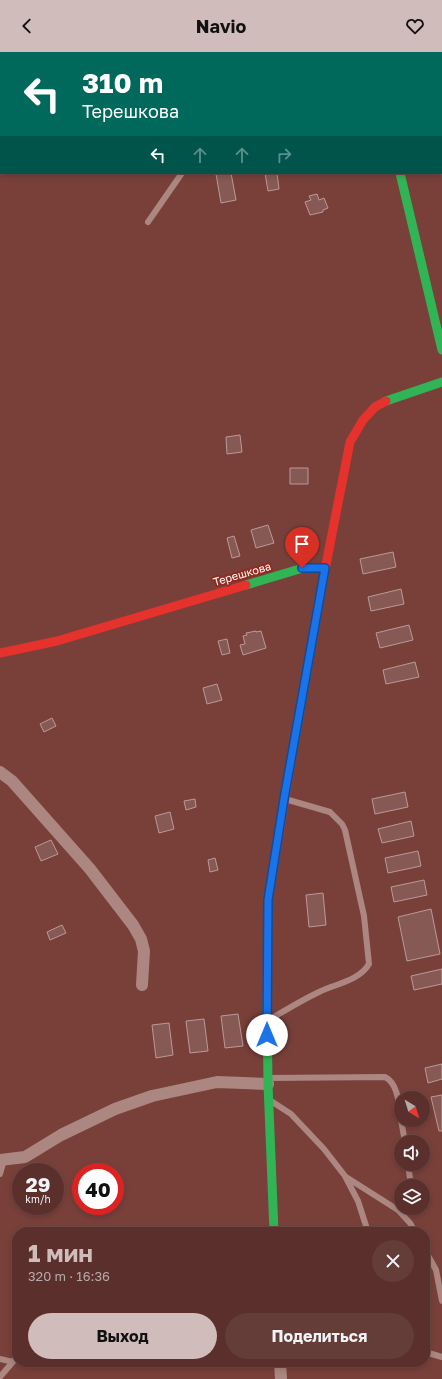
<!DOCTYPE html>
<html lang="ru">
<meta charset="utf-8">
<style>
body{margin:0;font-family:"Golos Text",sans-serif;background:#643c38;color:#f1f3f6;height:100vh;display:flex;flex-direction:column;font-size:15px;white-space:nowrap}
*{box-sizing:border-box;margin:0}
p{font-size:13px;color:#b8a9a9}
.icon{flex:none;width:22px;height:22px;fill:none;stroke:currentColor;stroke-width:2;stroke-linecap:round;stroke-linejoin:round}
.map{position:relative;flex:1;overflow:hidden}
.sheet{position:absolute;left:12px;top:1175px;width:418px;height:140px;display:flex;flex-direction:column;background:#5b302c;border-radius:16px;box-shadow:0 2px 6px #0003,0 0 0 1px #704b48}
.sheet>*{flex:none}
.banner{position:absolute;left:0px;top:0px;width:442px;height:122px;box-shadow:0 2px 6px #0003,0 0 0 1px #704b48;background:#00695c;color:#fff;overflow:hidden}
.needle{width:26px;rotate:142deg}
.tools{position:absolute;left:394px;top:1039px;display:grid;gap:8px}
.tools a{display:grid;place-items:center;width:36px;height:36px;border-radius:50%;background:#5b302c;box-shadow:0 2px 6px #0003,0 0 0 1px #704b48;font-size:20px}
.speed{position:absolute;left:12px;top:1111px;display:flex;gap:8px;font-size:20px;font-weight:700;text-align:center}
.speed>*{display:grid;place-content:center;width:52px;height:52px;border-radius:50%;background:#5b302c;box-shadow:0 2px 6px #0003,0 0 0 1px #704b48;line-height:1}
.speed small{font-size:10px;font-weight:400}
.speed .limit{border:6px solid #d22;background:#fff;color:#111}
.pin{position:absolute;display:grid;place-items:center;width:34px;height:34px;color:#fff;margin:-41px -17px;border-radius:50% 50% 50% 0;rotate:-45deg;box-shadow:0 0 4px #0007}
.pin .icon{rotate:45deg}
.me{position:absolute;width:44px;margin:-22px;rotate:0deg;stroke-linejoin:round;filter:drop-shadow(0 0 3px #0008)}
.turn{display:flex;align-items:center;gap:14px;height:84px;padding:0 16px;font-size:18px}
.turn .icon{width:52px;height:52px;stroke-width:2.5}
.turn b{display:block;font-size:28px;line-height:34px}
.lanes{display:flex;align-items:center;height:38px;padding:0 16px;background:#0003;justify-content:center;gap:20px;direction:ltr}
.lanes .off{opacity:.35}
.round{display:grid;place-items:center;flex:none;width:42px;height:42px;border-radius:21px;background:#643c38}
.headline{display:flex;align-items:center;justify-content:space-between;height:68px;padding:0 16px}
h1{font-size:24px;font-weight:700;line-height:30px;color:#d0bcba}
.primary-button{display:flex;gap:8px;margin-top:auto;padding:8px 16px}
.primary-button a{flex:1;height:46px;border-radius:24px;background:#d0bcba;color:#111;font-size:16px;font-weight:700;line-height:46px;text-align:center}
.primary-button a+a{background:#643c38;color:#f1f3f6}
header{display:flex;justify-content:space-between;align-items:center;height:52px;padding:0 16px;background:#d0bcba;color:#111;font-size:18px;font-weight:700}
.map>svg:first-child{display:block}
.building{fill:#865955;stroke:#ba9a97}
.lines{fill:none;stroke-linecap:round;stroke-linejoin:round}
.lane{stroke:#ac8782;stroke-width:6}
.street{stroke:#ac8782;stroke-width:12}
.fast{stroke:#30b455;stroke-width:9}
.jam{stroke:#e5322d;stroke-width:9}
.route-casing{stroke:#114b97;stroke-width:10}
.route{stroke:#1a73e8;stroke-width:7}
.labels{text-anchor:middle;stroke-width:4;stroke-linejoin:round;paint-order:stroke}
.street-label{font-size:11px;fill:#fff;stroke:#932a20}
</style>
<header><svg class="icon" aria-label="back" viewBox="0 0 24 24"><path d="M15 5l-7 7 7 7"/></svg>Navio<svg class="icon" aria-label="heart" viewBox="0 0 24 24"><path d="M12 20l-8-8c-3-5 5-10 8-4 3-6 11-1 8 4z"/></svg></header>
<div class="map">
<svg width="442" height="1327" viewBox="0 0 442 1327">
<rect width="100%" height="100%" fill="#79403a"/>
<!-- building -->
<path class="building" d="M 223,121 L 231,121 L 236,148 L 221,151 L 216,122 Z
M 265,121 L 277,121 L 279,137 L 268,139 Z
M 317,142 L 319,148 L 324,146 L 328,156 L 323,158 L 323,160 L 310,163 L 305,150 L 311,148 L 309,144 Z
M 240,383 L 242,400 L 227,402 L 226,385 Z
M 290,416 L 308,416 L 308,432 L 290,432 Z
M 268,473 L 274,491 L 256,496 L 251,478 Z
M 234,484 L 240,504 L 232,506 L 227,486 Z
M 393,500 L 396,515 L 363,522 L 360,507 Z
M 401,537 L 404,552 L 371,559 L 368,545 Z
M 409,573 L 413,588 L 380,596 L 376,581 Z
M 256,579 L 256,580 L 261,579 L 266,596 L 243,603 L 240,593 L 245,592 L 243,584 L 247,583 L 246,581 Z
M 227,587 L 230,601 L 222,603 L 218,589 Z
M 415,610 L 419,625 L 386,632 L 383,618 Z
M 217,632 L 222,648 L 207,652 L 203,636 Z
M 52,666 L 56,674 L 44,680 L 40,672 Z
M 405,740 L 408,755 L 375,762 L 372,747 Z
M 195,747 L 196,755 L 186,758 L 184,749 Z
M 170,760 L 174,777 L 159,781 L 155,764 Z
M 411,769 L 414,784 L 382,791 L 378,777 Z
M 51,788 L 58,802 L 41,809 L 35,795 Z
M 418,799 L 421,814 L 388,821 L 385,806 Z
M 215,806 L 218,818 L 210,820 L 208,808 Z
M 424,828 L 427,843 L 394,850 L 391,835 Z
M 323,841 L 326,873 L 309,875 L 306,843 Z
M 431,857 L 440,902 L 407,909 L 398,865 Z
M 62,873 L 66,881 L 50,888 L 47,880 Z
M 442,917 L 442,932 L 414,938 L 411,924 Z
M 238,962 L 243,994 L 225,996 L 221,964 Z
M 204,967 L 208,999 L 190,1001 L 186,969 Z
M 169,971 L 173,1003 L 156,1006 L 152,973 Z
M 442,1012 L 442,1027 L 428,1031 L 425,1016 Z
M 442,1043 L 442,1079 L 439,1079 L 431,1045 Z"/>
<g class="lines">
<!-- lane -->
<path class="lane" d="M 148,170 L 182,121
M 270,967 C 286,958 302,948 319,940 C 335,932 359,929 369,912 L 364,864 L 345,778 L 342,772 L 330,760 L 285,747
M 269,1026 L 385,1025 C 399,1032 399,1055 401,1068
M 271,1049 L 291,1062 L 324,1097 L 345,1124 L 358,1149 L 368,1180
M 401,1068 L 405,1090
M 408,1112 L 411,1134
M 0,1122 L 4,1108
M 346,1125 L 398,1158 L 410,1171 L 415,1180
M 425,1198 L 436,1218 L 442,1249
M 425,1300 L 442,1305
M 0,1307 L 13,1310
M 0,1325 L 17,1305"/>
<!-- street -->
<path class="street" d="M 228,1 L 232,0
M 0,53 L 1,53
M 0,720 L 12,729 L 90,817 L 133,873 L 141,887 L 144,899 L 142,933
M 0,1108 L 25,1105 L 61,1083 L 115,1057 L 152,1044 L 217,1030 L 268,1032
M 280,1310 L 281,1327"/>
<!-- fast -->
<path class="fast" d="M 400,121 L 442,298
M 386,349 L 442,330
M 246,533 L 303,516 L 325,516
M 294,692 L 323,528
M 267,947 L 268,1032 L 274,1180"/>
<!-- jam -->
<path class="jam" d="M 367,0 L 367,1
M 323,528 L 350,390 L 363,368 L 375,355 L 386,349
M 0,601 L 57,589 L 246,533
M 267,947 L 268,848 L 294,692"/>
</g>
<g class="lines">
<defs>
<path id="route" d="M 267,983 L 268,848 L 284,747 L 325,516 L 302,516"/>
</defs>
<!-- route casing -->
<use href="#route" class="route-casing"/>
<!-- route -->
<use href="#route" class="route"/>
</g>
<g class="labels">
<!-- street labels -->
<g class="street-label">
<text transform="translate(242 522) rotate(-16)" y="4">Терешкова</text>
</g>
</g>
</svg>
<div class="tools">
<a><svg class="needle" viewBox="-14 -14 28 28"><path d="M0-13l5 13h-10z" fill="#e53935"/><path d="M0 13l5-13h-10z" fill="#b8a9a9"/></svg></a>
<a><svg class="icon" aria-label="sound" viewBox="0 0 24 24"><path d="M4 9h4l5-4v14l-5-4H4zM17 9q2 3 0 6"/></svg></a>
<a><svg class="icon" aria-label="layers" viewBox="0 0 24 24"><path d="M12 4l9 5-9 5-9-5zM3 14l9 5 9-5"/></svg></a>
</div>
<div class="speed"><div>29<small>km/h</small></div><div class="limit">40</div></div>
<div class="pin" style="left:302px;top:516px;background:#d93025"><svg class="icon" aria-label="arrive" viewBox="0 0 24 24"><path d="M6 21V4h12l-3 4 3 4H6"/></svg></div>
<svg class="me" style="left:267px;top:983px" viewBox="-20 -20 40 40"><circle r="19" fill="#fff"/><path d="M0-13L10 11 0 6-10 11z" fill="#1a73e8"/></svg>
<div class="banner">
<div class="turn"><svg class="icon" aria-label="left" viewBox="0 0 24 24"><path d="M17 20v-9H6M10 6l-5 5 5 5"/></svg><div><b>310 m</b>Терешкова</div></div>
<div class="lanes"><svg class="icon" aria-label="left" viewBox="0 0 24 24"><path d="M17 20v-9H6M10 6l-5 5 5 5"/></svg><svg class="icon off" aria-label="ahead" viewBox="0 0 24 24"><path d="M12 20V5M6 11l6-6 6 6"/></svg><svg class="icon off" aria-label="ahead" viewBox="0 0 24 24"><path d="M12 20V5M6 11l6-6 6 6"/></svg><svg class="icon off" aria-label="right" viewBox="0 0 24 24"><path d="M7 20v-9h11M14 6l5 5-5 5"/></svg></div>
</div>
<section class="sheet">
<div class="headline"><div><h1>1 мин</h1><p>320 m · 16:36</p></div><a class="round"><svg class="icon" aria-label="close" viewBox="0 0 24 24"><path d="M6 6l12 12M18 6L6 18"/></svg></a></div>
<div class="primary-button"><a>Выход</a><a>Поделиться</a></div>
</section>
</div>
